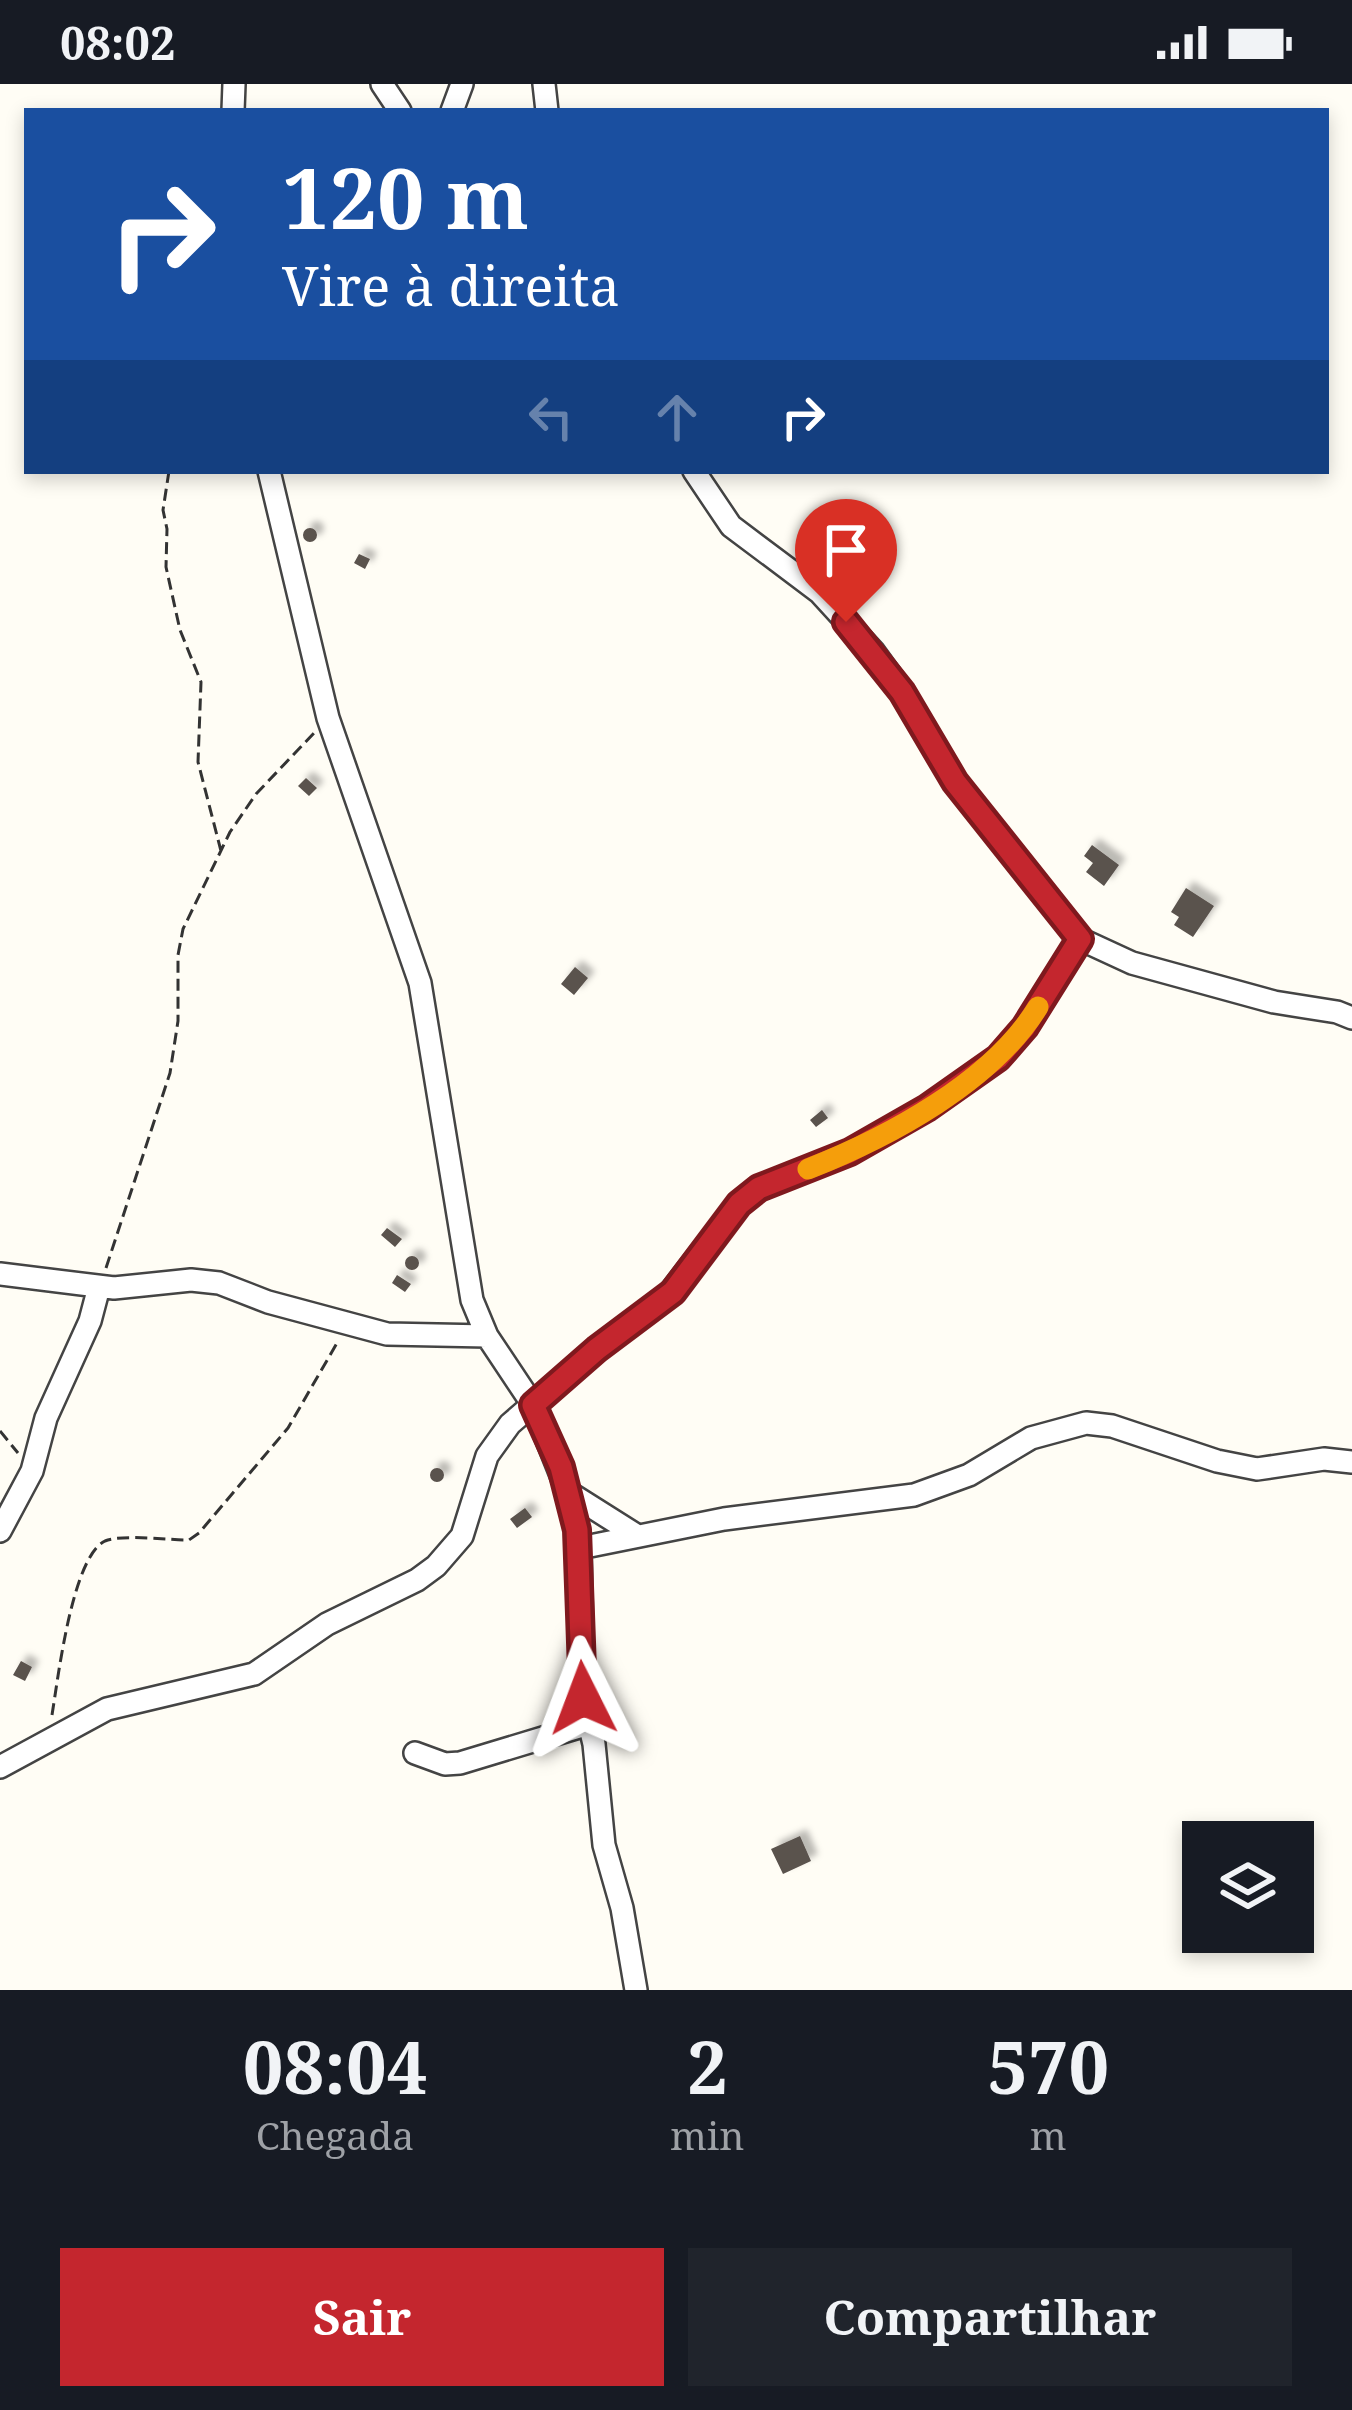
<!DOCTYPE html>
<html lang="pt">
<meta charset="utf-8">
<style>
body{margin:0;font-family:"Noto Serif",serif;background:#20242c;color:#f1f3f6;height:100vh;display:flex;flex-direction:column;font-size:45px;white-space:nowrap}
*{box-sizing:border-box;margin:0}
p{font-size:39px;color:#9ea1a6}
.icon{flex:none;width:66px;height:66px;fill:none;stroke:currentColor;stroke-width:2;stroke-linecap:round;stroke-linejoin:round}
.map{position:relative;height:1906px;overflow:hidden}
.side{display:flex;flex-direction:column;background:#171b24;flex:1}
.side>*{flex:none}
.guide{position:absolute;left:24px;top:24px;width:1305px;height:366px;border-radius:0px;box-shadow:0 6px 18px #0003;background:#1a4fa0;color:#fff;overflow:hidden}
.fabs{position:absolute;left:1182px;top:1737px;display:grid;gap:24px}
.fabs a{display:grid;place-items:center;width:132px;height:132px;border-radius:0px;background:#171b24;box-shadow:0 6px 18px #0003;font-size:60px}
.pin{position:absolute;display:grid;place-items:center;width:102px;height:102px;color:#fff;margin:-123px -51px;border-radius:50% 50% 50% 0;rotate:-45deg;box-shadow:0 0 12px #0007}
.pin .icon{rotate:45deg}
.me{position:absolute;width:132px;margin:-66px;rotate:357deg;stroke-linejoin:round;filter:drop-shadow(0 0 9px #0008)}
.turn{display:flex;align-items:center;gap:42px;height:252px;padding:0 60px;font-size:54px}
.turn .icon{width:156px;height:156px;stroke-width:2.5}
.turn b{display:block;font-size:84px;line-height:102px}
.lanes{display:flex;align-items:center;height:114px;padding:0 60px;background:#0003;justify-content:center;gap:60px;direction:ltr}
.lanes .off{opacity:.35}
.eta{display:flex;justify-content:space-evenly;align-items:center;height:204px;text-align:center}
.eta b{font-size:72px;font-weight:700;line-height:84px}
.button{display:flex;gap:24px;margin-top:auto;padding:24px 60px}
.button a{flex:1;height:138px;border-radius:0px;background:#c4262e;color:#fff;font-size:48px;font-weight:700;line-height:138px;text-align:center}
.button a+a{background:#20242c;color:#f1f3f6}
.status{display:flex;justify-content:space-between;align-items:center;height:84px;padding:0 60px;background:#171b24;direction:ltr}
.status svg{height:33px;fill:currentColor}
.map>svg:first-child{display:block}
.building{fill:#5a524d;filter:url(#shadow)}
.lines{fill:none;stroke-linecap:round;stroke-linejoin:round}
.minor-casing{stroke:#444;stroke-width:26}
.path{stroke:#333;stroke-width:3;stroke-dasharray:12 6;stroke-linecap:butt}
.minor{stroke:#fff;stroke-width:21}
.route-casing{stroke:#7f191e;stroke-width:30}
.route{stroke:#c4262e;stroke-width:21}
.slow{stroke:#f59e0b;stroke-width:21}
</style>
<div class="status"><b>08:02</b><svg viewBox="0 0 49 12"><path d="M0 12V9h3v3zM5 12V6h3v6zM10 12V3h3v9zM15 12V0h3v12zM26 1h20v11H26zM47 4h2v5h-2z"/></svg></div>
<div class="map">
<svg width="1352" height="1906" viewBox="0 0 1352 1906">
<defs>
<filter id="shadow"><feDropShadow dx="7" dy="-7" stdDeviation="3" flood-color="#0004"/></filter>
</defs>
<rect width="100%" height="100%" fill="#fffdf5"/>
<!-- building -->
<path class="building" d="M303 451a7 7 0 1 1 14 0a7 7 0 1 1-14 0Z
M 359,470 L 370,475 L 365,485 L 354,479 Z
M 306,694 L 317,704 L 309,712 L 298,702 Z
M 1092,761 L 1119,781 L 1104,802 L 1086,788 L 1093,779 L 1084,772 Z
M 1186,804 L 1214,822 L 1193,853 L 1174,841 L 1179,833 L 1171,828 Z
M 575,883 L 588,894 L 574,911 L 561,900 Z
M 822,1026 L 828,1034 L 816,1043 L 810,1036 Z
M 387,1144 L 402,1155 L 395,1163 L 381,1151 Z
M405 1179a7 7 0 1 1 14 0a7 7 0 1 1-14 0Z
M 397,1191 L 411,1200 L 405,1208 L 392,1199 Z
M430 1391a7 7 0 1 1 14 0a7 7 0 1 1-14 0Z
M 525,1424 L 532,1433 L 517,1444 L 510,1435 Z
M 21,1577 L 32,1583 L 25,1597 L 13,1591 Z
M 800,1752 L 811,1777 L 783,1790 L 771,1765 Z"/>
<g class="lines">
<defs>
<path id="minor" d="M 382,0 L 400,27
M 544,0 L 547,27
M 233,27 L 234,0
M 452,27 L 462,0
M 269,387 L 328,634 L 420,899 L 472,1216 L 487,1252 L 533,1321 L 572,1419 L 580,1464 L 583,1614 L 594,1660 L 604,1761 L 622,1824 L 636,1906
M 694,387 L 731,442 L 819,508 L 873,567 L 902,607 L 955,698 L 1080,855 L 1132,879 L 1274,918 L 1337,928 L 1352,934
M 0,1190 L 114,1204 L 191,1196 L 219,1199 L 268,1218 L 387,1250 L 487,1252
M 568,1408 L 636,1451
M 0,1447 L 32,1387 L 46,1334 L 90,1237 L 99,1203
M 580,1464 L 724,1435 L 914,1411 L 969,1391 L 1031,1354 L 1086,1339 L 1112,1342 L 1217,1377 L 1257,1385 L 1324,1375 L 1352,1378
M 415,1669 L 445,1680 L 460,1679 L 589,1640
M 0,1683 L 107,1625 L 254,1590 L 327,1540 L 417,1496 L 436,1482 L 462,1452 L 487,1372 L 510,1340 L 597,1265 L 664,1216 L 739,1119 L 759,1104 L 850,1068 L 927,1024 L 998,974 L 1025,943 L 1080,855"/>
</defs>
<!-- minor casing -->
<use href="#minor" class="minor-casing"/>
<!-- path -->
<path class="path" d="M 169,387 L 163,426 L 167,445 L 166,483 L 180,546 L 201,598 L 198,678 L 221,767
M 106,1184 L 170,989 L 178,937 L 178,871 L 183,845 L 230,748 L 256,710 L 315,648
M 0,1347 L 18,1369
M 52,1631 C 58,1595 72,1473 105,1457 C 122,1450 168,1456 189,1456 L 199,1449 L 288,1344 L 337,1259"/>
<!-- minor -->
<use href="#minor" class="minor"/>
</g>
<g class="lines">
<defs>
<path id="route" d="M 583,1614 L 577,1446 L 561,1383 L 533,1321 L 597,1265 L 673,1208 L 739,1120 L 759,1104 L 850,1068 L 927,1024 L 998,974 L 1025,943 L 1080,855 L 955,698 L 902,608 L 846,538"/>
</defs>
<!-- route casing -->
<use href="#route" class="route-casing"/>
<!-- route -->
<use href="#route" class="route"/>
<!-- slow -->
<path class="slow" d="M 808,1085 C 889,1053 992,998 1038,923"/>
</g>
</svg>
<div class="fabs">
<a><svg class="icon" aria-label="layers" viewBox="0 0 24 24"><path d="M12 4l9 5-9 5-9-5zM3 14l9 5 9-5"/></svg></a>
</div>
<div class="pin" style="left:846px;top:538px;background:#d93025"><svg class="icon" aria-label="arrive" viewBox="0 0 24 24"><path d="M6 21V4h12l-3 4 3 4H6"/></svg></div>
<svg class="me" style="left:583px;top:1614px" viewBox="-20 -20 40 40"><path d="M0-17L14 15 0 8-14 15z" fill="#c4262e" stroke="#fff" stroke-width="4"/></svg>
<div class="guide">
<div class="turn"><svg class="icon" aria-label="right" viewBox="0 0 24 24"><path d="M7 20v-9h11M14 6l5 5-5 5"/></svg><div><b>120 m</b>Vire à direita</div></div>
<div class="lanes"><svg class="icon off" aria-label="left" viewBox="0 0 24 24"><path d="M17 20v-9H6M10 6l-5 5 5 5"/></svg><svg class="icon off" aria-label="ahead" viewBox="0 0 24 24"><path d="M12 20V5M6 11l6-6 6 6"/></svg><svg class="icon" aria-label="right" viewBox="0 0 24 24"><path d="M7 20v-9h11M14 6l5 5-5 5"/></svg></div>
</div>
</div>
<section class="side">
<div class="eta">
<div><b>08:04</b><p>Chegada</p></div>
<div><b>2</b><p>min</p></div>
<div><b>570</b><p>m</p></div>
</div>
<div class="button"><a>Sair</a><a>Compartilhar</a></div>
</section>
